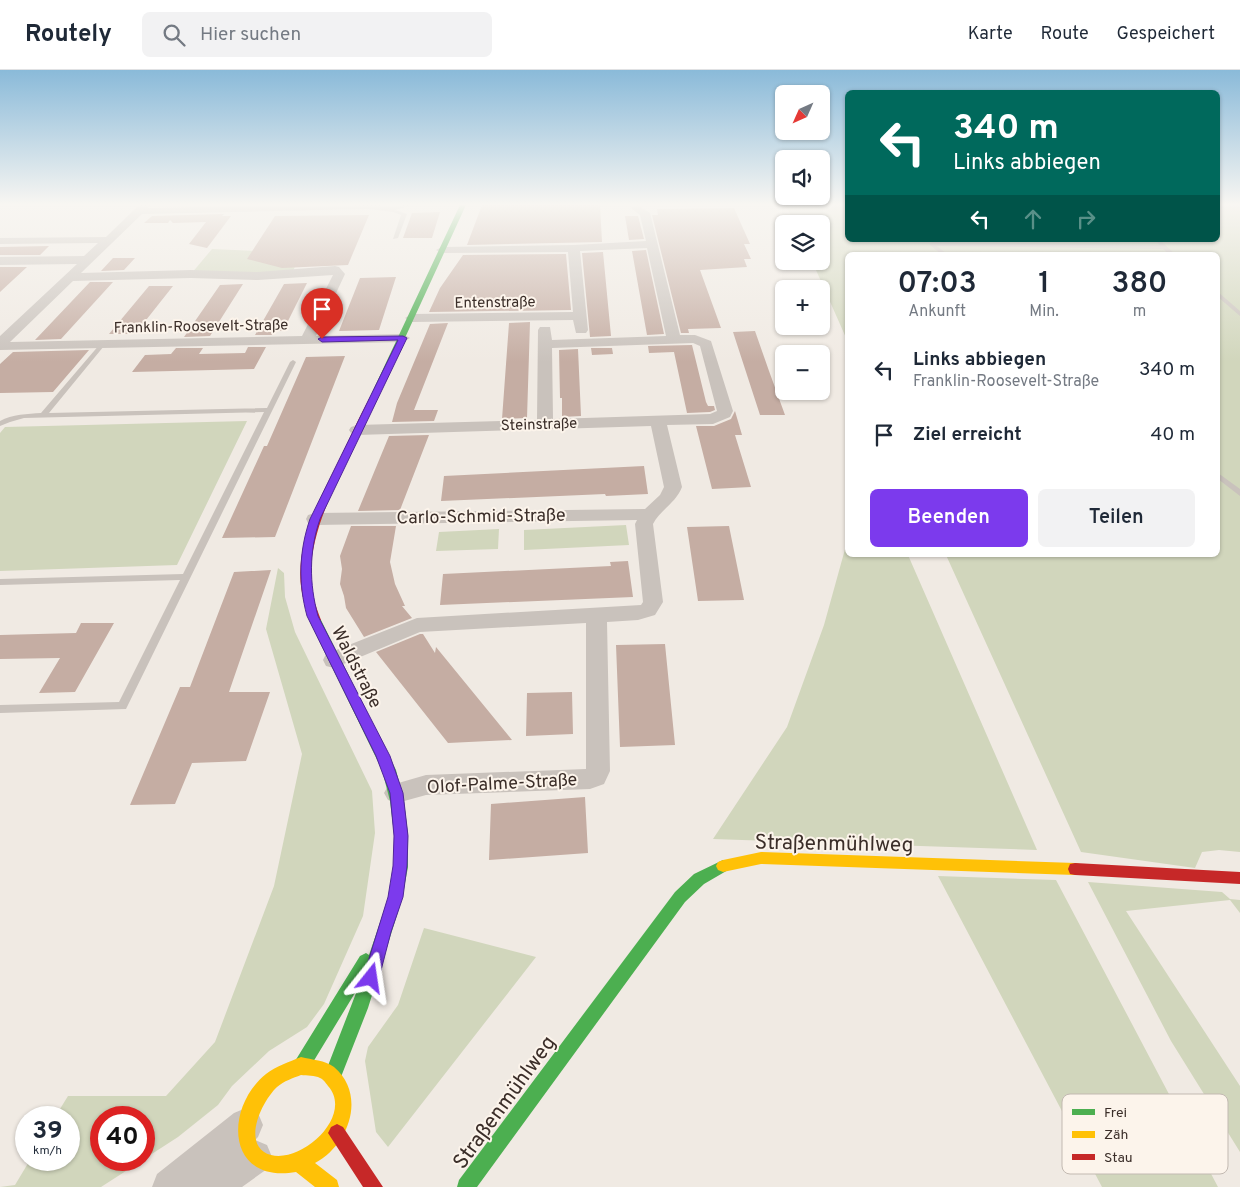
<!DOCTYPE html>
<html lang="de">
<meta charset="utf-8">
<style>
body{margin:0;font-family:Overpass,sans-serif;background:#f2f2f3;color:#1f2937;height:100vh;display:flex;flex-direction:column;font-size:19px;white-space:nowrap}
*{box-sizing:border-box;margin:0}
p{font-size:16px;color:#747a83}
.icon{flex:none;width:28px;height:28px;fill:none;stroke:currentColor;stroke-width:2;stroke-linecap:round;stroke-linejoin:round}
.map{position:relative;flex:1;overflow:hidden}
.side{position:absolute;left:845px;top:182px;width:375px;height:305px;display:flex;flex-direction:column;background:#fff;border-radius:8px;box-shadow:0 1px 4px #0004}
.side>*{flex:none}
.top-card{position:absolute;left:845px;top:20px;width:375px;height:152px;border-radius:8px;box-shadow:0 1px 4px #0004;background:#00695c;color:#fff;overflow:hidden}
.needle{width:32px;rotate:225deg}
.controls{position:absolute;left:775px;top:15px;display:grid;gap:10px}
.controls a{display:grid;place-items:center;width:55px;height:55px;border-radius:8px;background:#fff;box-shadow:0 1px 4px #0004;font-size:25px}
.speed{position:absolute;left:15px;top:1036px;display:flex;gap:10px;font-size:25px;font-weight:700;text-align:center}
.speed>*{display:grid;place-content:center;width:65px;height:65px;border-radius:50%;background:#fff;box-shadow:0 1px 4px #0004;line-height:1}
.speed small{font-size:12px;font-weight:400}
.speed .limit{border:8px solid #d22;background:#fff;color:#111}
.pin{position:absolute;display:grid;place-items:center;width:42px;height:42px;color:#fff;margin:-51px -21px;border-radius:50% 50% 50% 0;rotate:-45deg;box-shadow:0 0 5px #0007}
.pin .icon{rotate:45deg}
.me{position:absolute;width:55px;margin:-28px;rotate:15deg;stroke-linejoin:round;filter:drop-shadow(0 0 4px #0008)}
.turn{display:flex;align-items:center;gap:18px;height:105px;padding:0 25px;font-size:22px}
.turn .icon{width:65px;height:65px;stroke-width:2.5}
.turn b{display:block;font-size:35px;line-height:42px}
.lanes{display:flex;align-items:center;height:48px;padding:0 25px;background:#0003;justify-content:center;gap:25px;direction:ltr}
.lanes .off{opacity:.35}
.eta{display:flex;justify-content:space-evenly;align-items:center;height:85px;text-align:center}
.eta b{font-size:30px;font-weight:600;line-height:35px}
.primary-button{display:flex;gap:10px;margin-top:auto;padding:10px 25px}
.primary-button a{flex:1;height:58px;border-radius:8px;background:#7c3aed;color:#fff;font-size:20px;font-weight:600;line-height:58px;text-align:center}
.primary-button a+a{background:#f2f2f3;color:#1f2937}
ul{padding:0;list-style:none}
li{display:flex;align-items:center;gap:15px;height:65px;padding:0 25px}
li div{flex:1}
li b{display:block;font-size:19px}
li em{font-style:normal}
header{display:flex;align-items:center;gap:30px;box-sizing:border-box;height:70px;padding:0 25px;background:#fff;border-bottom:1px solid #e0e1e3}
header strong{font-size:24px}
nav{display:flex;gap:28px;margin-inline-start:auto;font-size:18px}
.search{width:350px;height:45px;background:#f2f2f3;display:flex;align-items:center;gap:12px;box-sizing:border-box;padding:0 18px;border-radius:8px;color:#747a83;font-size:19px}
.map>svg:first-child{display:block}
.green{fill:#d1d6bc}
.building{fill:#c5ada3}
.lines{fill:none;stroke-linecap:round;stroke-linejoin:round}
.lane{fill:#c9c2bc;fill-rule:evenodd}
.street{fill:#c9c2bc;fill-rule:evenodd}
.fast{fill:#4caf50;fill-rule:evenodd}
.slow{fill:#ffc107;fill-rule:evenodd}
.jam{fill:#c62828;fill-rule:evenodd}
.route{fill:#7c3aed;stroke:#51269a}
.labels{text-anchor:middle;stroke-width:4;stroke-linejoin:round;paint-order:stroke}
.far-street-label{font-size:15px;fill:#3b2e29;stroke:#fcf4eb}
.street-label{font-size:18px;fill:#3b2e29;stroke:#fcf4eb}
.near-street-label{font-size:21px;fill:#3b2e29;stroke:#fcf4eb}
.key{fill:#fcf4eb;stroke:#c2b9b1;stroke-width:1}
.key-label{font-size:14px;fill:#3b2e29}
</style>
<header>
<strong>Routely</strong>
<div class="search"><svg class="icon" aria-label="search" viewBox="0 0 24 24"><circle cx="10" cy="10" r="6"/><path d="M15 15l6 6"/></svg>Hier suchen</div>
<nav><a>Karte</a><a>Route</a><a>Gespeichert</a></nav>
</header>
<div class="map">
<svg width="1240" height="1117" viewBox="0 0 1240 1117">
<rect width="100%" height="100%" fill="#f0eae3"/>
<!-- green -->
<path class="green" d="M 786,135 L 847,135 L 848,170 L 1218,170 L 1218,135 L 1240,135 L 1240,782 L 1219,780 L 1202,782 L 1195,798 L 1081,782 L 946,485 L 1218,485 L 1218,185 L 848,185 L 847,270 L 812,191 L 821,191 L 821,154 L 795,154 Z
M 212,179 L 301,183 L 293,201 L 283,205 L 191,204 Z
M 247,351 L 177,495 L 0,501 L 0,363 L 5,357 Z
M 626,455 L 629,475 L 524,480 L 524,460 Z
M 499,459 L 498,479 L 436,481 L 439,462 Z
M 847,472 L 848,485 L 908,485 L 1037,780 L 713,769 L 787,657 L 824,555 Z
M 278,498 L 284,503 L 285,527 L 295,562 L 372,721 L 375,763 L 363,846 L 324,934 L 307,957 L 269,981 L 232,1016 L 218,1035 L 178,1067 L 144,1089 L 144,1048 L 101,1048 L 101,1090 L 143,1090 L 101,1117 L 0,1117 L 15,1115 L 30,1090 L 69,1090 L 69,1048 L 55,1047 L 68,1026 L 166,1026 L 215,972 L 274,816 L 302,684 L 266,559 Z
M 938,806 L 1056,810 L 1218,1117 L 1102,1117 Z
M 1088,812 L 1222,822 L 1230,829 L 1240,830 L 1240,843 L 1230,830 L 1126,841 L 1240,1016 L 1240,1082 L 1171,971 Z
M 424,858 L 536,887 L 388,1077 L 376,1062 L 365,991 L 368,977 L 398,935 Z"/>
<!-- building -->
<path class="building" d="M 482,135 L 600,135 L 602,172 L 467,175 Z
M 734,138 L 750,174 L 744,174 L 751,189 L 744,189 L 747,197 L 700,200 L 721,258 L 688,259 L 689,263 L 681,263 L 652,145 L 658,145 L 657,139 Z
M 440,142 L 432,168 L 403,168 L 412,143 Z
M 224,144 L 222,146 L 231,146 L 207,178 L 189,174 L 206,152 L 173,153 L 170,150 L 168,153 L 144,153 L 152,146 Z
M 369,145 L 348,195 L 282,198 L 247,189 L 275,146 Z
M 625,146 L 638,146 L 644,169 L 629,170 Z
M 49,176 L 40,185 L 0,185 L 0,177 Z
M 646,180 L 664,264 L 647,265 L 632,181 Z
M 603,182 L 611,266 L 590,267 L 582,183 Z
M 566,184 L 571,240 L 429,242 L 440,218 L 463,185 Z
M 113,188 L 135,188 L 124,200 L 101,201 Z
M 0,197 L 27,197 L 0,222 Z
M 396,207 L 379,260 L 339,261 L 360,208 Z
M 90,212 L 113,212 L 61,269 L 35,270 Z
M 307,213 L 283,261 L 274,261 L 272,265 L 255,265 L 284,214 Z
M 243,214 L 210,266 L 184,267 L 220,215 Z
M 149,216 L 173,216 L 135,264 L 109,264 Z
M 530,252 L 527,348 L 502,349 L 509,253 Z
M 448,253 L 414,340 L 438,340 L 434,351 L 392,352 L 397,333 L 430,254 Z
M 755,261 L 769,301 L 785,345 L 760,345 L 733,262 Z
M 692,275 L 706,332 L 708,336 L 714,336 L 715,340 L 710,342 L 687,343 L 674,282 L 649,283 L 648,276 Z
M 248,277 L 266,277 L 254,299 L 132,302 L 145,285 L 171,284 L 176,278 L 203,278 L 199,284 L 245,283 Z
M 591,278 L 612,278 L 613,284 L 592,285 Z
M 578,279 L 581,346 L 562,347 L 562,328 L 560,328 L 559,280 Z
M 89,280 L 53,322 L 0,323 L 0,294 L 13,282 Z
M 345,286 L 275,467 L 222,468 L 264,376 L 267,376 L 306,287 Z
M 735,341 L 742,365 L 735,365 L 751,417 L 712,419 L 696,356 L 714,356 L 731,349 Z
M 429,365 L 400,440 L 358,441 L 389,366 Z
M 644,396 L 648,424 L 606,426 L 605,424 L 441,431 L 444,406 Z
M 351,456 L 396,456 L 390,492 L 395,514 L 405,536 L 402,536 L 412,548 L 364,567 L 346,538 L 344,526 L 340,514 L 342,499 L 340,486 Z
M 729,456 L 744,530 L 698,531 L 687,457 Z
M 628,491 L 633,527 L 440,535 L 443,504 L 611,496 L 610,492 Z
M 271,500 L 229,622 L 270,622 L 246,691 L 192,693 L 175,734 L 130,735 L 180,617 L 190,617 L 234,502 Z
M 81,553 L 114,553 L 75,622 L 39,623 L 60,588 L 0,589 L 0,565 L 76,563 Z
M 420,564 L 423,564 L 435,583 L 436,577 L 512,670 L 448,673 L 376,582 Z
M 665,574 L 675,675 L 620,677 L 616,575 Z
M 572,622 L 573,664 L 526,666 L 527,623 Z
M 585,727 L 588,783 L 489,790 L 491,734 Z"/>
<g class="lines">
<!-- lane -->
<path class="lane" d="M 403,135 L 413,135 L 395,140 L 407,144 L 398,168 L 393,169 L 401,145 L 388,140 L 389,138 Z
M 1157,171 L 1161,171 L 1176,185 L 1170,185 L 1163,179 L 937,176 L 948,185 L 942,185 L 929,174 L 932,172 L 1159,175 Z
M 1218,222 L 1240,241 L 1240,246 L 1218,227 Z
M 102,273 L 105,275 L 104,276 L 49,343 L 267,338 L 290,292 L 293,290 L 296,292 L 126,639 L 0,643 L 0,635 L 119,632 L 180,510 L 0,515 L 0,509 L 183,504 L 264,342 L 24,348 L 10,352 L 0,356 L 0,351 C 12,344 28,344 41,343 L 100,274 Z
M 1218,403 L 1240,419 L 1240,426 L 1218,409 Z"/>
<!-- street -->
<path class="street" d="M 139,135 L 150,135 L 148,138 L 381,135 L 394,138 L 395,140 L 394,142 L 368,139 L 142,144 L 81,203 L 191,200 L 258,202 L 335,196 L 339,197 L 345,204 L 316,266 L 403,264 L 410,268 L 403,272 L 0,280 L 0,266 L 77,194 L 0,195 L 0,187 L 84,186 L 98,173 L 0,174 L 0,168 L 106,167 ZM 333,205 L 302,266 L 10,272 L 73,211 L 191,208 L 258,210 Z
M 637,135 L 650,143 L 680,265 L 695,265 L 711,271 L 733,341 L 730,347 L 713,354 L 667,355 L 682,417 C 676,433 660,440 653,454 L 663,532 L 655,545 L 638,550 L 607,552 L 610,701 L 604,714 L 590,719 L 426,725 L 397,733 L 388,730 L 384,723 L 388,716 L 426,705 L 586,699 L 586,553 L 420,562 L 334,598 L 326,596 L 323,590 L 326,584 L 417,548 L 641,535 L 643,532 L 635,454 L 637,450 L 315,455 L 308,453 L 306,449 L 308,445 L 315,443 L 645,439 L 660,425 L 664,417 L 651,356 L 357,365 L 351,363 L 349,360 L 351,357 L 357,355 L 537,350 L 538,260 L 540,257 L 550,257 L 552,270 L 666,266 L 647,178 L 580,181 L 588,260 L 586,263 L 576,263 L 573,250 L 412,252 L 405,248 L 412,244 L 573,242 L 568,182 L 442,183 L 436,180 L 442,177 L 574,175 L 646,171 L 640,145 L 631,138 ZM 693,273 L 700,276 L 717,341 L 710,344 L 553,349 L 552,278 Z
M 246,1038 L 258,1043 L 263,1055 L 258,1067 L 255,1070 L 267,1075 L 272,1087 L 267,1099 L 242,1117 L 152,1117 L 157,1104 L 234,1043 Z"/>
<!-- fast -->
<path class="fast" d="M 460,135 L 466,135 L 376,331 L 369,333 L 368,331 Z
M 315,546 L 321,550 L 396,700 L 404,731 L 408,764 L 408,797 L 402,829 L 368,938 L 339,1012 L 333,1015 L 327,1012 L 324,1006 L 358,918 L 307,1002 L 301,1005 L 295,1002 L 292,996 L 360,886 L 366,883 L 369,885 L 388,829 L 394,797 L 394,764 L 390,731 L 382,700 L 309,550 Z
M 723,790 L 728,792 L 730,796 L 728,800 L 704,814 L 685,832 L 477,1117 L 457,1117 L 459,1110 L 675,822 L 694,804 Z"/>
<!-- slow -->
<path class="slow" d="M 761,782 L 1075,793 L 1080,794 L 1082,799 L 1080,804 L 1075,805 L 761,794 L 723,802 L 718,800 L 716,796 L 718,792 L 723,790 Z
M 301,987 C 312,990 325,990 334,997 C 367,1025 349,1075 315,1093 L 337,1110 L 339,1117 L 315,1117 L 296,1102 C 226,1114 224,1038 266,1004 C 276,996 289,992 301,987 ZM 301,1005 C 307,1006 315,1005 320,1008 C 323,1009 326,1013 328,1016 C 354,1045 303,1093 271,1085 C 240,1076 262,1031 277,1017 C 284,1011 293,1008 301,1005 Z"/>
<!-- jam -->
<path class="jam" d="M 369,329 L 376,331 C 353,382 308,453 311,509 C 311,523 316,537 321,550 L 315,554 C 308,552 307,542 305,535 C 288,482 320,430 342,384 C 351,366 359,347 369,329 Z
M 1075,793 L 1240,802 L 1240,814 L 1075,805 L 1070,804 L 1068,799 L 1070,794 Z
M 337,1054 L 343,1057 L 383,1117 L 363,1117 L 328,1063 L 331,1057 Z"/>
</g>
<!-- sky -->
<linearGradient id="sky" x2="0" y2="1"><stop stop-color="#8abad9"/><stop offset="0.46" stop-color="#f8f6f2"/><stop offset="1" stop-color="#f8f6f2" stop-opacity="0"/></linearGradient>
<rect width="1240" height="292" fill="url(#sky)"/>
<!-- route -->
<path class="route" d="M 403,266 L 407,268 L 320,449 C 309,481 309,513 318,546 L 390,686 L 403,723 L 408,766 L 407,796 L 403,827 L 391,862 L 379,908 L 377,913 L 371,915 L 366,913 L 363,908 L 388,827 L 393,796 L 394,766 L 390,723 L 376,686 L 307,546 C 298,513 299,481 310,449 L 398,270 L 322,272 L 318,269 L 322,267 Z"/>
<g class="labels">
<!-- far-street labels -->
<g class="far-street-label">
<text transform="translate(495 232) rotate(-1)" y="5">Entenstraße</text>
<text transform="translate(201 256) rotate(-1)" y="5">Franklin-Roosevelt-Straße</text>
<text transform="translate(539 354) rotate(-2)" y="5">Steinstraße</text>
</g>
<!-- street labels -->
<g class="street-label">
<text transform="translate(481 446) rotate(-1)" y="6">Carlo-Schmid-Straße</text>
<text transform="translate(357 597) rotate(63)" y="6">Waldstraße</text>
<text transform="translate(502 713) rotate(-3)" y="6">Olof-Palme-Straße</text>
</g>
<!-- near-street labels -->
<g class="near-street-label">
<text transform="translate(834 773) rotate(1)" y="7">Straßenmühlweg</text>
<text transform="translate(504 1032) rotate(-54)" y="7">Straßenmühlweg</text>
</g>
</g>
<!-- legend -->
<rect x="1062" y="1024" width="166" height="80" rx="8" class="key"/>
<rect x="1072" y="1039" width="23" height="6" fill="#4caf50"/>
<rect x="1072" y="1061" width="23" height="7" fill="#ffc107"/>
<rect x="1072" y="1084" width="23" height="6" fill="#c62828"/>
<g class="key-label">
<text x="1104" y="1047">Frei</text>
<text x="1104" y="1069">Zäh</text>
<text x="1104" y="1092">Stau</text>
</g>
</svg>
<div class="controls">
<a><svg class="needle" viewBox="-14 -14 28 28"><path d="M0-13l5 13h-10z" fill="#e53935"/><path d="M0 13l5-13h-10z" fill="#747a83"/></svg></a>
<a><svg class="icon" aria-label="sound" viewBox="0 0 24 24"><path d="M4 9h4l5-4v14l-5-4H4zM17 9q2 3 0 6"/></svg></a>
<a><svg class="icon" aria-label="layers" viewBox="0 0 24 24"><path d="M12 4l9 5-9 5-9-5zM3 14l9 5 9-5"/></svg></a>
<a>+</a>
<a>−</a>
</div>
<div class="speed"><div>39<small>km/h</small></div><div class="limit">40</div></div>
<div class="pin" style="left:322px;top:269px;background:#d93025"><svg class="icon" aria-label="arrive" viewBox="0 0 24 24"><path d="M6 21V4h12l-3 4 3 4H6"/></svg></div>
<svg class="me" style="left:371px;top:908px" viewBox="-20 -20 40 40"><path d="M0-17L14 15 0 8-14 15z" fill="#7c3aed" stroke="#fff" stroke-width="4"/></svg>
<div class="top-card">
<div class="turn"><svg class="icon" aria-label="left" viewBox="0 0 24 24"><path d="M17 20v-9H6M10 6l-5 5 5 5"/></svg><div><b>340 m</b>Links abbiegen</div></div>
<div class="lanes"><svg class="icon" aria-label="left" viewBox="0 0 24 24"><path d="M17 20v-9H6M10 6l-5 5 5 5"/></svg><svg class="icon off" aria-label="ahead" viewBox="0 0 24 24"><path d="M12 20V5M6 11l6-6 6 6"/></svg><svg class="icon off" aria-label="right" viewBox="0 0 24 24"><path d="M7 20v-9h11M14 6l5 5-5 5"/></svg></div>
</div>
<section class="side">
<div class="eta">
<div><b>07:03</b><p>Ankunft</p></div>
<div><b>1</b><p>Min.</p></div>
<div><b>380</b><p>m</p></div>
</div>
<ul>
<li><svg class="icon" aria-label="left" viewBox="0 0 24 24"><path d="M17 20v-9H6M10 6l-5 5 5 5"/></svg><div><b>Links abbiegen</b><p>Franklin-Roosevelt-Straße</p></div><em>340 m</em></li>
<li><svg class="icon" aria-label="arrive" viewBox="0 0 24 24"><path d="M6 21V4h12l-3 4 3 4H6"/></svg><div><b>Ziel erreicht</b></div><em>40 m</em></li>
</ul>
<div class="primary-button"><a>Beenden</a><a>Teilen</a></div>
</section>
</div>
